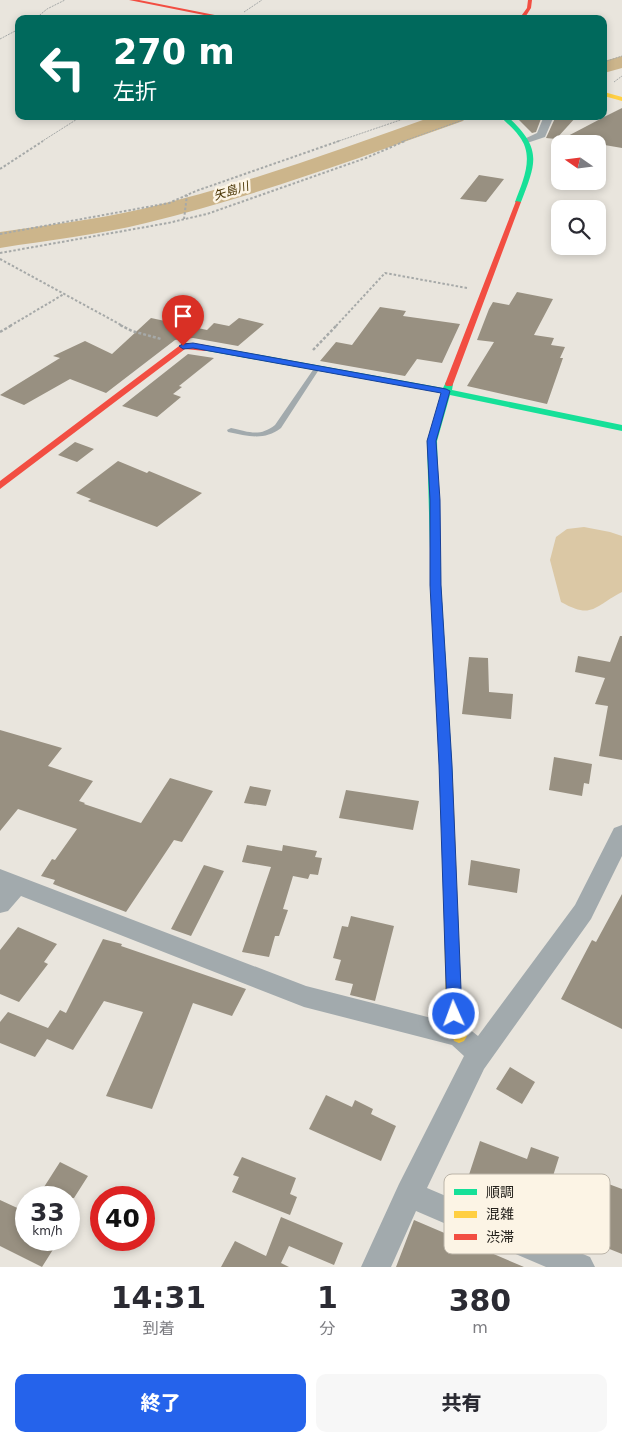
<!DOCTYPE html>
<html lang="ja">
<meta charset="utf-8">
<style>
body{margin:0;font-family:"DejaVu Sans","Noto Sans JP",sans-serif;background:#f7f7f7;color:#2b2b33;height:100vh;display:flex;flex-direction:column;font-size:19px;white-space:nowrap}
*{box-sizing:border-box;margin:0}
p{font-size:16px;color:#7c7c81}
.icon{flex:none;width:28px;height:28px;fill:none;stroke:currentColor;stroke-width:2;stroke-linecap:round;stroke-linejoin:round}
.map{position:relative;height:1267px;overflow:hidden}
.drawer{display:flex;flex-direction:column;background:#fff;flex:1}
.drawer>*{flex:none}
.banner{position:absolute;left:15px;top:15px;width:592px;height:105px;border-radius:10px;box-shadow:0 2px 8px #0003;background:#00695c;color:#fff;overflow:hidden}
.needle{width:32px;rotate:284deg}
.tools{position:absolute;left:551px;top:135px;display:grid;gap:10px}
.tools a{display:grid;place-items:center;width:55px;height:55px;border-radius:10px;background:#fff;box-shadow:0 2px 8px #0003;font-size:25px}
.speed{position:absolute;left:15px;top:1186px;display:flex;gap:10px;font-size:25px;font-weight:700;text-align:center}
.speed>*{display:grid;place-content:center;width:65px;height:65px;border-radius:50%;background:#fff;box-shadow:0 2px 8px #0003;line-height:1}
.speed small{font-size:12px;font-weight:400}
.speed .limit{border:8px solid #d22;background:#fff;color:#111}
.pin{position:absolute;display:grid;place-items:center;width:42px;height:42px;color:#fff;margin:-51px -21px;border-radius:50% 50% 50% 0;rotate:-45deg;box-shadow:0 0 5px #0007}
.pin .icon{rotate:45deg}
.me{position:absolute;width:55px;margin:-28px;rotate:358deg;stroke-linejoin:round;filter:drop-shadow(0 0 4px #0008)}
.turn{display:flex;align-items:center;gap:18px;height:105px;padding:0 15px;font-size:22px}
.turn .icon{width:65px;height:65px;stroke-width:2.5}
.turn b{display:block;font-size:35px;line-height:42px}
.eta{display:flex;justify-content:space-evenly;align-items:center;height:85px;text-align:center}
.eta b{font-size:30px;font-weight:800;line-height:35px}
.cta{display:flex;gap:10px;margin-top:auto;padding:10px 15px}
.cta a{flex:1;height:58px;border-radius:10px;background:#2563eb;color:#fff;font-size:20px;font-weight:800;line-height:58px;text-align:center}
.cta a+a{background:#f7f7f7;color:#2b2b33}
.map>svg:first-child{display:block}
.forest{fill:#dbc8a5}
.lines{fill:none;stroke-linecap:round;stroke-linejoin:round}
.river{fill:#ccb58b;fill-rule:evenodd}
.building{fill:#989081}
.path-far2{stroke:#a6a9a8;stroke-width:1;stroke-dasharray:2 1;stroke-linecap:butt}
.path-far1{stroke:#a6a9a8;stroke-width:2;stroke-dasharray:2.5 2;stroke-linecap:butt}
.path{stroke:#a6a9a8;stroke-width:2.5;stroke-dasharray:3 2;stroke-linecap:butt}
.lane{fill:#a2aaad;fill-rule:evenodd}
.street{fill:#a2aaad;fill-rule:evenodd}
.fast{fill:#16e098;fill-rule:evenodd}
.slow{fill:#ffcf43;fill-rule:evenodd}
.jam{fill:#f24e42;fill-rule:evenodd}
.route{fill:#2563eb;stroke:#184099}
.labels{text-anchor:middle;stroke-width:5;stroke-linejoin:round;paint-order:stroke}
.far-water-label{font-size:12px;font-style:italic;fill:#493403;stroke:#fcf4e5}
.key{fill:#fcf4e5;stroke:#bbb4a8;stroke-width:1}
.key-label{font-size:14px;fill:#23201b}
</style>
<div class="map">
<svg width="622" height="1267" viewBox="0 0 622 1267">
<rect width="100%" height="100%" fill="#e9e5dd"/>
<!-- forest -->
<path class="forest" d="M 584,527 L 610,532 L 622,536 L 622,592 C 594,606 593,620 561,602 L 550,560 L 556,537 L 567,529 Z"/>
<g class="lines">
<!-- river -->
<path class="river" d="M 622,56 L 622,68 L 604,73 L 604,61 Z
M 434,116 L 466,116 L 463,121 C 358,158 254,197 146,223 C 98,235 49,240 0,248 L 0,232 C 47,225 95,220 142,209 C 241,186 338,150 434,116 Z"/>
</g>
<!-- building -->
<path class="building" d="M 622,108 L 622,148 L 564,138 L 606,116 Z
M 515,116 L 542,116 L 536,132 L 532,133 Z
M 556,116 L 577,116 L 556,139 L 546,138 Z
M 479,175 L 504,179 L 486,202 L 460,199 Z
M 517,292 L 553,299 L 534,335 L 554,338 L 551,345 L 565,347 L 560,358 L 563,358 L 547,404 L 467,386 L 494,342 L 477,340 L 489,309 L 493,302 L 509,305 Z
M 380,307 L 406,311 L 403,316 L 460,324 L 442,363 L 417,359 L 405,376 L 320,361 L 336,342 L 352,345 Z
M 151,318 L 207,330 L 214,323 L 229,326 L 239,318 L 264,324 L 238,346 L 193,338 L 175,340 L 106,393 L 70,379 L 24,405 L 0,395 L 60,358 L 53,356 L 85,341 L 112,354 Z
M 188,354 L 214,358 L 179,386 L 182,387 L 173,394 L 181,397 L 157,417 L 122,406 Z
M 75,442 L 94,449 L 77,462 L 58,455 Z
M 118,461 L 147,473 L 149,471 L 202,493 L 157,527 L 88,501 L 91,499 L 76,493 Z
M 620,636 L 622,636 L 622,760 L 599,756 L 608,706 L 595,704 L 605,678 L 575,672 L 578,656 L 610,662 Z
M 469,657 L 488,658 L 489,692 L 513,694 L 511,719 L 462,714 Z
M 0,730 L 62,748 L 48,766 L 93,781 L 79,801 L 85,803 L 84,804 L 141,823 L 170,778 L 213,791 L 182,842 L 174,840 L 126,912 L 53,884 L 55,880 L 41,876 L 52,859 L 55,860 L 77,829 L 18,809 L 0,831 Z
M 554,757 L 592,764 L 589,784 L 584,783 L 582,796 L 549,790 Z
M 250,786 L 271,790 L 266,806 L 244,803 Z
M 346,790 L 419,801 L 413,830 L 339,818 Z
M 247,845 L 282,851 L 283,845 L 317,851 L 315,857 L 322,858 L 318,875 L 310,874 L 308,879 L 293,876 L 283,909 L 288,910 L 279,936 L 275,936 L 269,957 L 242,952 L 271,867 L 242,862 Z
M 471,860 L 520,869 L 517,893 L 468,885 Z
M 204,865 L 224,871 L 191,936 L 171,929 Z
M 622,894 L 622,1029 L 561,999 L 592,940 L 596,942 Z
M 351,916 L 394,926 L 375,1001 L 350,995 L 353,984 L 335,980 L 341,960 L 333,958 L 342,926 L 348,927 Z
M 18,927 L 57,944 L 44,962 L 48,964 L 19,1002 L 0,994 L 0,950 Z
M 103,939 L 122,944 L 121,946 L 246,989 L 232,1016 L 193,1003 L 152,1109 L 106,1096 L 143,1012 L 104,1001 L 73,1050 L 47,1039 L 35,1057 L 0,1043 L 0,1022 L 8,1012 L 48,1028 L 60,1010 L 66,1013 Z
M 510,1067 L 535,1082 L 522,1104 L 496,1089 Z
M 326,1095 L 352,1107 L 355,1100 L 373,1109 L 371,1114 L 396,1126 L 381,1161 L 309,1129 Z
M 480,1141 L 527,1159 L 531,1147 L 559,1157 L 553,1176 L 558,1178 L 553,1198 L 597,1215 L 606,1183 L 622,1189 L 622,1254 L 592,1242 L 591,1248 L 498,1210 L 500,1204 L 464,1190 Z
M 242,1157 L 296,1178 L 290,1194 L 297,1197 L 290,1215 L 232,1192 L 239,1177 L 233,1175 Z
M 60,1162 L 88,1176 L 74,1198 L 37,1198 Z
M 0,1200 L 26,1212 L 26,1240 L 59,1240 L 42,1267 L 0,1246 Z
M 281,1217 L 343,1243 L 334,1265 L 289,1246 L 281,1263 L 289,1267 L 221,1267 L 235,1241 L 266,1256 Z
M 414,1220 L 524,1267 L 396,1267 Z"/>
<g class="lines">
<!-- path-far2 -->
<path class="path-far2" d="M 244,12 L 262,0
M 35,19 L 47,9 L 65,0
M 0,39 L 19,29
M 604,62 L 622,56
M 614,82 L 622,76
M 41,142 L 82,116
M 336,142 L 412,116
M 401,142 L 474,116"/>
<!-- path-far1 -->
<path class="path-far1" d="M 0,169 L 43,141
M 184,219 L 187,195
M 0,234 L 169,203 L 196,191 L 339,141
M 0,253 L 168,223 L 207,214 L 366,158 L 405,141
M 0,259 L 123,326
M 10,326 L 64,294
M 336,326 L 385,273 L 467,288"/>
<!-- path -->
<path class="path" d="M 120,325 L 132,331 L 161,339
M 0,332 L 12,325
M 313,350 L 337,325"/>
<!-- lane -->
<path class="lane" d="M 317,366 L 320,368 L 281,428 C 264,441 248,436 228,432 L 227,430 L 231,428 C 249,432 260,437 275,425 L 315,367 Z"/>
<!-- street -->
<path class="street" d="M 544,116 L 554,116 L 545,137 L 527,143 L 523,142 L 522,140 L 537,133 Z
M 622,825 L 622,856 L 591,919 L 484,1069 L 427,1188 L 590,1257 L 595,1267 L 546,1267 L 416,1211 L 391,1267 L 361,1267 L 399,1184 L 464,1056 L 452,1045 L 304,1007 L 21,896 L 8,911 L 0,913 L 0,869 L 306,986 L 459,1025 L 468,1028 L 478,1036 L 575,905 L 614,828 Z"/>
<!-- fast -->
<path class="fast" d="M 500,116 L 507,116 C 542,148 537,161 521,202 L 518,204 L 515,202 C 523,181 535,156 519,136 C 514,128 506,123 500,116 Z
M 205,345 L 443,388 L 446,382 L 449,381 L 453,384 L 452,390 L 622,425 L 622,431 L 450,395 L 437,441 L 441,585 L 453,782 L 452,785 L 442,785 L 441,782 L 431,585 L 427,441 L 442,393 L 202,350 L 202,346 Z"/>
<!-- slow -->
<path class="slow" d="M 604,92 L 622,97 L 622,101 L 604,96 Z
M 447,777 L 452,779 L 453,782 L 462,1014 L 467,1036 L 464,1041 L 459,1043 L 454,1041 L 446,1014 L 441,782 L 442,779 Z"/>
<!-- jam -->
<path class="jam" d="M 129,0 L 139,0 L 235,19 L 224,19 Z
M 528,0 L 532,0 L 531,8 L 524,19 L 519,19 L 527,8 Z
M 516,201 L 521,202 L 453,384 L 452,386 L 446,386 L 445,384 Z
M 183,343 L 205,345 L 209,348 L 205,351 L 185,349 L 0,489 L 0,481 Z"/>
</g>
<!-- route -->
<path class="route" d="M 193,343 L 446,389 L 450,391 L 436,441 L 440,500 L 441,585 L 452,765 L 462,1014 L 460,1019 L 454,1021 L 449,1019 L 447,1014 L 439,765 L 430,585 L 430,500 L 427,441 L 441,393 L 193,348 L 183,349 L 179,346 L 183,344 Z"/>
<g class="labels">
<!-- far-water labels -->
<g class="far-water-label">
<text transform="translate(231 191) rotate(-17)" y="4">矢島川</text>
</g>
</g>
<!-- legend -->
<rect x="444" y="1174" width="166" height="80" rx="8" class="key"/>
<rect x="454" y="1189" width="23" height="6" fill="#16e098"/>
<rect x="454" y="1211" width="23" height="7" fill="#ffcf43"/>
<rect x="454" y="1234" width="23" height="6" fill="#f24e42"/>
<g class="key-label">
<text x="486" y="1197">順調</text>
<text x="486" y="1219">混雑</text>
<text x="486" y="1242">渋滞</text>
</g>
</svg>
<div class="tools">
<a><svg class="needle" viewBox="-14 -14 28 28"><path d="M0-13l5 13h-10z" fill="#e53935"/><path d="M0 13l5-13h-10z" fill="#7c7c81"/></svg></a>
<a><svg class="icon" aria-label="search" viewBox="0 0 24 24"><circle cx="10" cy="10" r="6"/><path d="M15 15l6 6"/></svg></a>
</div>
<div class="speed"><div>33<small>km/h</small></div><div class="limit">40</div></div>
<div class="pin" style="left:183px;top:346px;background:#d93025"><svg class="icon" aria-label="arrive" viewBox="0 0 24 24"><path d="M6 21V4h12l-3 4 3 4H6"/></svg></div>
<svg class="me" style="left:454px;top:1014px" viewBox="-20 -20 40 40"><circle r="17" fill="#2563eb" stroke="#fff" stroke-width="3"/><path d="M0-11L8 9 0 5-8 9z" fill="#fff"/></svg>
<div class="banner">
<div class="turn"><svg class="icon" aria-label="left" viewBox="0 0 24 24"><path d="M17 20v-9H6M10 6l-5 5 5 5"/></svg><div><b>270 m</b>左折</div></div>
</div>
</div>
<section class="drawer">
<div class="eta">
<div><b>14:31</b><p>到着</p></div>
<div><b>1</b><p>分</p></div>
<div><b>380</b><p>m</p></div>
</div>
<div class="cta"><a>終了</a><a>共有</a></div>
</section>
